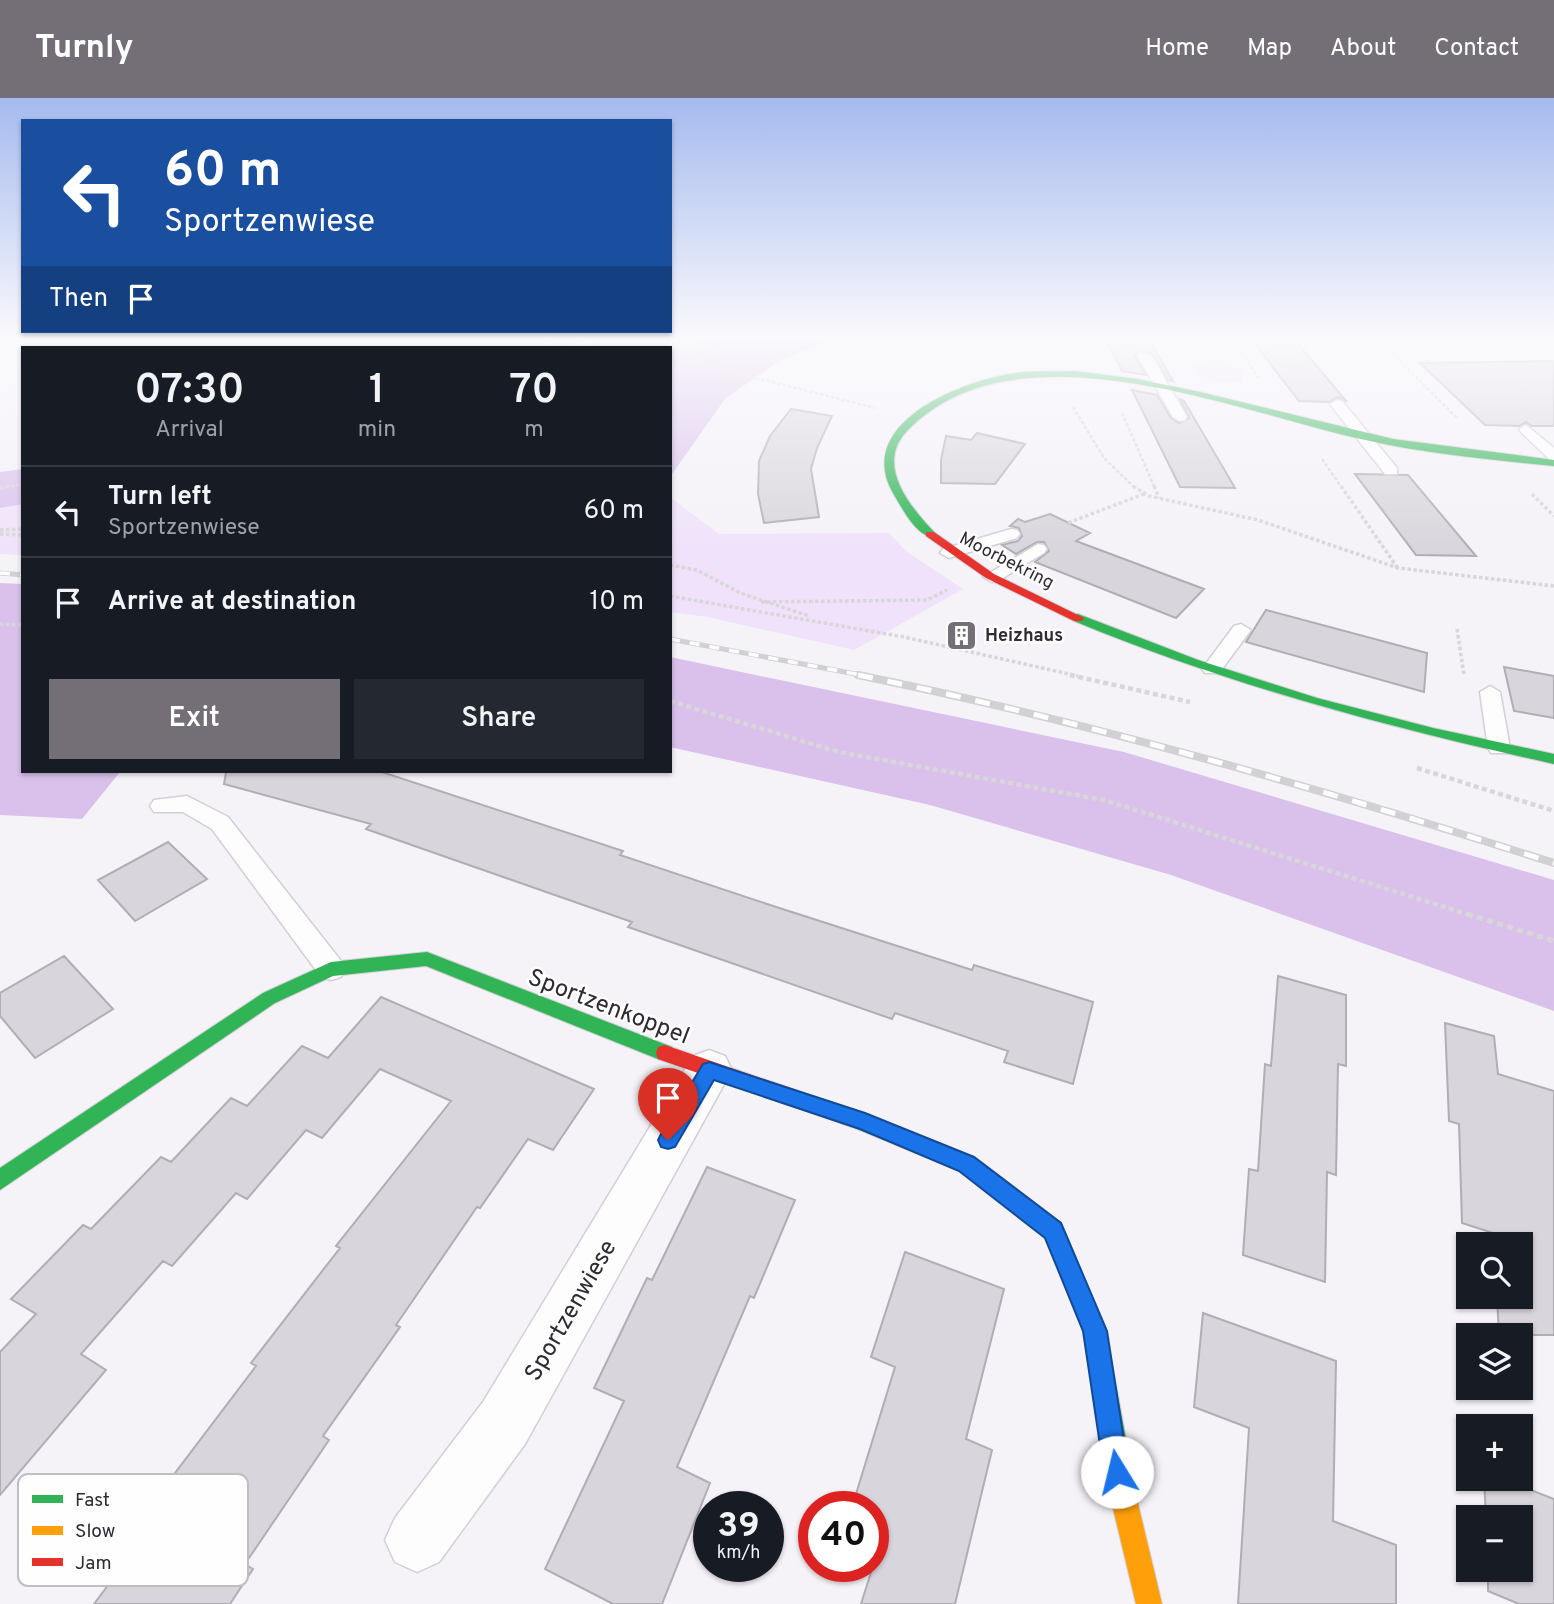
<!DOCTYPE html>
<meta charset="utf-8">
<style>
body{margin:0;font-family:Overpass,sans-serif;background:#242831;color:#f1f3f6;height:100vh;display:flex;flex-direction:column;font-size:26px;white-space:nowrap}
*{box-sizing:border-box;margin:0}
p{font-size:23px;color:#9ea1a6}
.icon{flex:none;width:38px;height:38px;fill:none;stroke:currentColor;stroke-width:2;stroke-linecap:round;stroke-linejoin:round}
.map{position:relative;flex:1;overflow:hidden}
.sheet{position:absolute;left:21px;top:248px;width:651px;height:427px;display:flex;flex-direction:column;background:#171b24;border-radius:0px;box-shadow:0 2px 5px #0004}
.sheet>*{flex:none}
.guide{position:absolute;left:21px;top:21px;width:651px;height:214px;border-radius:0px;box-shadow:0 2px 5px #0004;background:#1a4fa0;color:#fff;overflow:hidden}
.tools{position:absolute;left:1456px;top:1134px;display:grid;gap:14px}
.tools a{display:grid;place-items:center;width:77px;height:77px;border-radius:0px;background:#171b24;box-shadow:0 2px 5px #0004;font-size:35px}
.speed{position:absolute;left:693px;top:1393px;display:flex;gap:14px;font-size:35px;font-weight:700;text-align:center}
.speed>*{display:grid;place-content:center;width:91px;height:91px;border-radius:50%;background:#171b24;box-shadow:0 2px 5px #0004;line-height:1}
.speed small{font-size:18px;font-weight:400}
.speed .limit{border:10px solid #d22;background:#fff;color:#111}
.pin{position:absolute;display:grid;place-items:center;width:60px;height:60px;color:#fff;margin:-72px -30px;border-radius:50% 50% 50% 0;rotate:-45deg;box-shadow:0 0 7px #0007}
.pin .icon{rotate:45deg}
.me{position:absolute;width:77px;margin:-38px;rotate:351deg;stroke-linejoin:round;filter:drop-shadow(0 0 5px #0008)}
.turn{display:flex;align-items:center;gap:24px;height:147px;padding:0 28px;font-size:32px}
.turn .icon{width:91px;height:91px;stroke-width:2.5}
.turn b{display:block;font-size:49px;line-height:60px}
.then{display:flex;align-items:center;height:66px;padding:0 28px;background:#0003;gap:14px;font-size:26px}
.eta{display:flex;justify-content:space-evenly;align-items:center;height:119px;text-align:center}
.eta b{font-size:42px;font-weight:600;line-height:49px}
.cta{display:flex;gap:14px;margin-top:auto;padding:14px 28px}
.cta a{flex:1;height:80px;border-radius:0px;background:#746f77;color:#fff;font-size:28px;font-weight:600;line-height:80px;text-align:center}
.cta a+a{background:#242831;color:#f1f3f6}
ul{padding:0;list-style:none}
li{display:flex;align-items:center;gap:21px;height:91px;padding:0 28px;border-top:2px solid #363941}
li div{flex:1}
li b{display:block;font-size:26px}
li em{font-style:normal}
header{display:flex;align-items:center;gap:42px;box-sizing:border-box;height:98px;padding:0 35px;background:#746f77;color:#fff}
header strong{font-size:33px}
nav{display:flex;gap:38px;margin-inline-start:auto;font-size:24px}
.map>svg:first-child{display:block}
.green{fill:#f0e2fa}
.forest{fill:#dac1ec}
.building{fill:#d9d5dc;stroke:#b1adb4;stroke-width:2}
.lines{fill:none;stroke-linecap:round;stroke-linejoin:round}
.lane-casing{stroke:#d3cfd6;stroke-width:3}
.street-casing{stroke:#d3cfd6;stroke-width:3}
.fast-casing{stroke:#d3cfd6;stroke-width:2}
.slow-casing{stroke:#d3cfd6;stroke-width:2}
.jam-casing{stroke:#d3cfd6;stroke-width:2}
.path-far3{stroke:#d7d6d8;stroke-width:2.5;stroke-dasharray:3.5 2;stroke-linecap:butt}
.path-far2{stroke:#d7d6d8;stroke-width:3.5;stroke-dasharray:3.5 2.5;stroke-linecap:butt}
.path-far1{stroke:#d7d6d8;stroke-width:4.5;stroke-dasharray:5 3.5;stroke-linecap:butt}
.path{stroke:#d7d6d8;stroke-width:5;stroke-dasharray:6 4.5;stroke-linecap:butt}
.lane{fill:#fefdfe;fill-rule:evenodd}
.street{fill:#fefdfe;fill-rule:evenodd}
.fast{fill:#30b455;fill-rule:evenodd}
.slow{fill:#ff9f0a;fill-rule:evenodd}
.jam{fill:#e5322d;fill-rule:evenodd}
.rail-far1-casing{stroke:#d1d0d3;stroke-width:5}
.rail-casing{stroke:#d1d0d3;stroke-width:8}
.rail-far1{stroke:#fefefe;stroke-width:3.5;stroke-dasharray:10;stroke-linecap:butt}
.rail{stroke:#fefefe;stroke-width:5;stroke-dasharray:15;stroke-linecap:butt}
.route{fill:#1a73e8;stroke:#114b97;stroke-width:2}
.labels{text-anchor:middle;stroke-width:5;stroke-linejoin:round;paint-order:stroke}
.far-street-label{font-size:18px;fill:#2e2932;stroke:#fefefe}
.far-poi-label{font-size:18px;font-weight:bold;fill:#2e2932;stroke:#fefefe;text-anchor:start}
.near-street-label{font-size:24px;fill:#2e2932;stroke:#fefefe}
.key{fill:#fefefe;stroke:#c0bec1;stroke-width:2}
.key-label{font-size:19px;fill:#2e2932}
</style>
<header>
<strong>Turnly</strong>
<nav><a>Home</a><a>Map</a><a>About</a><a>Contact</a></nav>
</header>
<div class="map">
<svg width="1554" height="1506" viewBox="0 0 1554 1506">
<rect width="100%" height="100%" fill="#f5f2f8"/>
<!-- green -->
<path class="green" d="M 568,241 L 705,241 L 670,258 L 670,250 L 602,250 Z
M 1204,263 L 1224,263 L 1242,272 L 1242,283 C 1224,287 1206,286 1194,270 L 1195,267 Z
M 670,399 L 719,436 L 889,435 L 907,454 L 963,491 L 854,552 L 708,519 L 670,514 Z
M 23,406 L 23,457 L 0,456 L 0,410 Z"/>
<!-- forest -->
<path class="forest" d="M 705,241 L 835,241 L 780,262 L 725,301 L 670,379 L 670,258 Z
M 23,371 L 23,406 L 0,410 L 0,374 Z
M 0,485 L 23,486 L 23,674 L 120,674 L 82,721 L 0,717 Z
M 670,559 L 1124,654 L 1554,782 L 1554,913 L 1171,777 L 930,707 L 670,649 Z"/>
<!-- building -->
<path class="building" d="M 1106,241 L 1149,241 L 1173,283 L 1168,282 L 1153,256 L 1140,251 L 1135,258 L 1146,277 L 1122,273 Z
M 1251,241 L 1294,241 L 1347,304 L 1338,299 L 1329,304 L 1299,303 Z
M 1554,263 L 1554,328 L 1531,328 L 1526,324 L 1519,328 L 1485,327 L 1420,265 Z
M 1132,292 L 1157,297 L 1171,320 L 1179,325 L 1189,320 L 1180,301 L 1184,303 L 1235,390 L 1180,389 Z
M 791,311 L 832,318 L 817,350 L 811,371 L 819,419 L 764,425 L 758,396 L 759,363 L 770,338 Z
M 977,335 L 1025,346 L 995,386 L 941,385 L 941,362 L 946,338 L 971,342 Z
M 1355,376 L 1408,377 L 1476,458 L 1416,457 Z
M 1050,416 L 1090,435 L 1076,443 L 1204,491 L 1176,520 L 1035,464 L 1049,453 L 1044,444 L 1037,444 L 1016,456 L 1002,447 L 1018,443 L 1022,438 L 1019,430 L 1010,428 L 1018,421 L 1025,424 Z
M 1266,512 L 1427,555 L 1424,594 L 1246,544 Z
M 1504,569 L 1554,578 L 1554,620 L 1514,613 Z
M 226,674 L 382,674 L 623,753 L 620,757 L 767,806 L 972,872 L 974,867 L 1093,904 L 1073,986 L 1004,964 L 1008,953 L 895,915 L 892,921 L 628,829 L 632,824 L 366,731 L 371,726 L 224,686 Z
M 168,744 L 207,781 L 135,823 L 98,782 Z
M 64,858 L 113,911 L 35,960 L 0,918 L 0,895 Z
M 1278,878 L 1346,897 L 1346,968 L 1338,966 L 1336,1077 L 1327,1074 L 1325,1184 L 1243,1157 L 1249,1071 L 1258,1073 L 1265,966 L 1271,968 Z
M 381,899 L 594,991 L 553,1052 L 528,1041 L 480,1110 L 477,1109 L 396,1227 L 400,1229 L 323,1338 L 329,1342 L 245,1466 L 253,1471 L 230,1506 L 94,1506 L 181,1390 L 169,1383 L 256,1268 L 251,1265 L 340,1150 L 336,1148 L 451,1003 L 380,971 L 322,1040 L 306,1032 L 247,1101 L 236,1095 L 172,1168 L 163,1163 L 81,1256 L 106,1272 L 0,1397 L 0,1254 L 36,1216 L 11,1201 L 83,1127 L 91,1131 L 161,1059 L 171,1064 L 231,1000 L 247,1008 L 302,948 L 328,960 Z
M 1445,925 L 1494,938 L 1498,976 L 1554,993 L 1554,1237 L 1499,1237 L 1497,1199 L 1521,1199 L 1521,1146 L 1493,1146 L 1493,1135 L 1462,1125 L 1459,1026 L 1449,1023 Z
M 707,1069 L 795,1102 L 754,1200 L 750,1198 L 677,1369 L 710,1385 L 662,1506 L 613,1506 L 545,1471 L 624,1303 L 594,1290 L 647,1180 L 652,1182 Z
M 905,1154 L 1004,1191 L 966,1341 L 992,1352 L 955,1506 L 861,1506 L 873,1468 L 873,1409 L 852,1409 L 895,1269 L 871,1259 Z
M 1203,1215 L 1336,1263 L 1333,1423 L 1396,1447 L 1396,1506 L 1238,1506 L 1249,1330 L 1194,1309 Z
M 1484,1381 L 1503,1381 L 1554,1401 L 1554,1506 L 1519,1506 L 1488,1493 L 1488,1472 L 1521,1472 L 1521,1419 L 1486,1419 Z"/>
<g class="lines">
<defs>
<path id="lane" d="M 1139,254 L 1151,257 L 1187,319 L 1185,322 L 1180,323 L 1173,319 L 1137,257 Z
M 1337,302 L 1342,303 L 1397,370 L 1397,376 L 1385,376 L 1330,306 Z
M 1526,327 L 1554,350 L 1554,363 L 1549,361 L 1521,334 L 1519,331 Z
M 1011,431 L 1017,432 L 1020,436 L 1017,440 L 949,460 L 940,455 L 943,451 Z
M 1038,446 L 1044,447 L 1047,451 L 1044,455 L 998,483 L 992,484 L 983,479 Z
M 1241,526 L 1251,532 L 1219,575 L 1205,575 L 1202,571 L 1205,567 L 1234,528 Z
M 1490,588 L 1500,594 L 1510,650 L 1507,655 L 1491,655 L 1488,650 L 1480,594 Z
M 187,698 L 228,719 L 341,863 L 345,871 L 341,879 L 331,882 L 321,879 L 212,731 L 183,714 L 154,714 L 150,708 L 154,702 Z"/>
<path id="street" d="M 709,952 L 725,958 L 732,972 L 525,1346 L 439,1464 L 417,1474 L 395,1464 L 385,1442 L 395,1420 L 483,1304 L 693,958 Z"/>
<path id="fast" d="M 1075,273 L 1137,281 L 1200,294 L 1393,341 L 1554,362 L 1554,368 C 1493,362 1430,356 1370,343 C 1240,315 1018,220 908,332 C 874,366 910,409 936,436 L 930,439 C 914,434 902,410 893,395 C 853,325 963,282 1016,275 C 1035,272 1056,274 1075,273 Z
M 1078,516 L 1198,562 L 1317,600 L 1433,630 L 1554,656 L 1554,666 C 1390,630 1229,587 1074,523 L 1074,517 Z
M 427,854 L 672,949 L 674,955 L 672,961 L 665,963 L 658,961 L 426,868 L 333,878 L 275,905 L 0,1092 L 0,1070 L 263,895 L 331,864 Z
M 852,1011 L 974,1059 L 1061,1125 L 1106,1233 L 1138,1406 L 1134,1415 L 1125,1419 L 1116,1415 L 1112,1406 L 1084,1233 L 1045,1139 L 960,1073 L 845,1026 L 842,1020 L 845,1014 Z"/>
<path id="slow" d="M 1125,1393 L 1134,1397 L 1138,1406 L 1162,1506 L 1136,1506 L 1112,1406 L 1116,1397 Z"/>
<path id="jam" d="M 926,434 L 934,434 L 994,476 L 1084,520 L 1082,523 L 1074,523 L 986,480 L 926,438 Z
M 665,947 L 859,1014 L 862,1020 L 859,1026 L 852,1029 L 658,961 L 656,955 L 658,949 Z"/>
</defs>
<!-- lane casing -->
<use href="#lane" class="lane-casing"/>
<!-- street casing -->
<use href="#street" class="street-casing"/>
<!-- fast casing -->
<use href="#fast" class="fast-casing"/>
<!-- slow casing -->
<use href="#slow" class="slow-casing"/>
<!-- jam casing -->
<use href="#jam" class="jam-casing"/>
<!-- path-far3 -->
<path class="path-far3" d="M 541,241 L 574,250
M 1233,241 L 1258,280
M 1392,255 L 1457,320
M 692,264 L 875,310
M 670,272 L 745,241
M 1073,309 L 1104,360 L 1135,390
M 1122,315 L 1155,390
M 1322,361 L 1342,390
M 0,390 L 23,386"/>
<!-- path-far2 -->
<path class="path-far2" d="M 1133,388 L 1149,398 L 1258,422 L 1398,470 L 1554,488
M 1154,388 L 1159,400
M 1341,388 L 1397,469
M 0,390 L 9,388
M 1532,396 L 1554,418
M 1057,429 L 1144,396
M 0,432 L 23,431
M 0,436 L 23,437
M 670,467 L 697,472 L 740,495 L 809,518
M 670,498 L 904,539 L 1078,578
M 761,504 L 927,502 L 947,492
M 0,526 L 23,527
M 1457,531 L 1464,577"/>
<!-- path-far1 -->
<path class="path-far1" d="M 1070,577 L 1190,604
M 670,603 L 839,654 L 1104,702 L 1473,818
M 1417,670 L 1554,713"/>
<!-- path -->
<path class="path" d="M 1467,816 L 1554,843"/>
<!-- lane -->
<use href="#lane" class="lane"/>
<!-- street -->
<use href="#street" class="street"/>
<!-- fast -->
<use href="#fast" class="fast"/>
<!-- slow -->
<use href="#slow" class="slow"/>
<!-- jam -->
<use href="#jam" class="jam"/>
<defs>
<path id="rail-far1" d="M 0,475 L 23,477
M 670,541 L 866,578"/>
<path id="rail" d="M 858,577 C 1094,625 1325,692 1554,765"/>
</defs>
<!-- rail-far1 casing -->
<use href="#rail-far1" class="rail-far1-casing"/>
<!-- rail casing -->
<use href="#rail" class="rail-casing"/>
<!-- rail-far1 -->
<use href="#rail-far1" class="rail-far1"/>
<!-- rail -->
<use href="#rail" class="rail"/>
</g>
<!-- sky -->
<linearGradient id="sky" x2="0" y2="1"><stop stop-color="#a5baef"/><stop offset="0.53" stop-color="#faf9fc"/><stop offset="1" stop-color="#faf9fc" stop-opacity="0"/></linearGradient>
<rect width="1554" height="452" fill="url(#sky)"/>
<!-- route -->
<path class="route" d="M 709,964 L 865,1015 L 974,1059 L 1061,1125 L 1107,1233 L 1129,1374 L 1126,1383 L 1117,1386 L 1108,1383 L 1104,1374 L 1083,1233 L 1045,1140 L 959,1073 L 860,1031 L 714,982 L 675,1049 L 668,1051 L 661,1049 L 658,1042 L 661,1036 L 703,966 Z"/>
<!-- icons -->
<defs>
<symbol id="building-square" viewBox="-11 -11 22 22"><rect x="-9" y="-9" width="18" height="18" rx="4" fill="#746f77" stroke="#fefefe"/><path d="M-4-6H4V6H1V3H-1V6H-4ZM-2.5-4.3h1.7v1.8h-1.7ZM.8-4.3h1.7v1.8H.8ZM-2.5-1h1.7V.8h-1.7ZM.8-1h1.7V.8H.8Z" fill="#fff"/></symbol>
</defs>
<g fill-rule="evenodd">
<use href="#building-square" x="944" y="520" width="35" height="35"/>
</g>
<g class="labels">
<!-- far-street labels -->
<g class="far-street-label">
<text transform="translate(1007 462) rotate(27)" y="6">Moorbekring</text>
</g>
<!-- far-poi labels -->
<g class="far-poi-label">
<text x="985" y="543">Heizhaus</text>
</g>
<!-- near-street labels -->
<g class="near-street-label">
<text transform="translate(609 908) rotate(21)" y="8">Sportzenkoppel</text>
<text transform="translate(570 1212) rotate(-60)" y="8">Sportzenwiese</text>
</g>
</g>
<!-- legend -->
<rect x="18" y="1376" width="230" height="112" rx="10" class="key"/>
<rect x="32" y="1397" width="31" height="8" fill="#30b455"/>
<rect x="32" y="1428" width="31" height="9" fill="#ff9f0a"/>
<rect x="32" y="1460" width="31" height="8" fill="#e5322d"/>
<g class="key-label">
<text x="75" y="1408">Fast</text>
<text x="75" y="1439">Slow</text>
<text x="75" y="1471">Jam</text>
</g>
</svg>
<div class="tools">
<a><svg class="icon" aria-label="search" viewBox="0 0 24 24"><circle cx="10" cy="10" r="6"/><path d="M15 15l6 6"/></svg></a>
<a><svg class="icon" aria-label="layers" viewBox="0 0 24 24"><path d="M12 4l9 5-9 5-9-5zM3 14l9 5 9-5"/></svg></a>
<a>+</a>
<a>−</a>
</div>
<div class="speed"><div>39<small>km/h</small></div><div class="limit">40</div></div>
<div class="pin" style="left:668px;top:1042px;background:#d93025"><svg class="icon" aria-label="arrive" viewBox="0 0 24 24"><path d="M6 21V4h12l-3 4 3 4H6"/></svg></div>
<svg class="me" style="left:1117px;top:1374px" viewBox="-20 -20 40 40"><circle r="19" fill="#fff"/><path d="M0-13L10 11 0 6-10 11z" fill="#1a73e8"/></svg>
<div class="guide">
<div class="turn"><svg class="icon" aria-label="left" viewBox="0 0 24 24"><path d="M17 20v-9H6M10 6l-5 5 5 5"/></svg><div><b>60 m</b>Sportzenwiese</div></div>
<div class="then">Then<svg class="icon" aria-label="arrive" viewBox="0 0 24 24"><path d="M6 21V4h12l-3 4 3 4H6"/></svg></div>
</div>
<section class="sheet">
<div class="eta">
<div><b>07:30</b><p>Arrival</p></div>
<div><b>1</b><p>min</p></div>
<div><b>70</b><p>m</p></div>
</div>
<ul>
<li><svg class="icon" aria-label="left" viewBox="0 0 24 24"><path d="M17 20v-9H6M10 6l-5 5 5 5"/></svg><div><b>Turn left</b><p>Sportzenwiese</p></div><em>60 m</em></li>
<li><svg class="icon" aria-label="arrive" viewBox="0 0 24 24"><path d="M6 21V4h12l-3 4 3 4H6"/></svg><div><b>Arrive at destination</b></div><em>10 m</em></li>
</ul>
<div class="cta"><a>Exit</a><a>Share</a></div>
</section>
</div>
